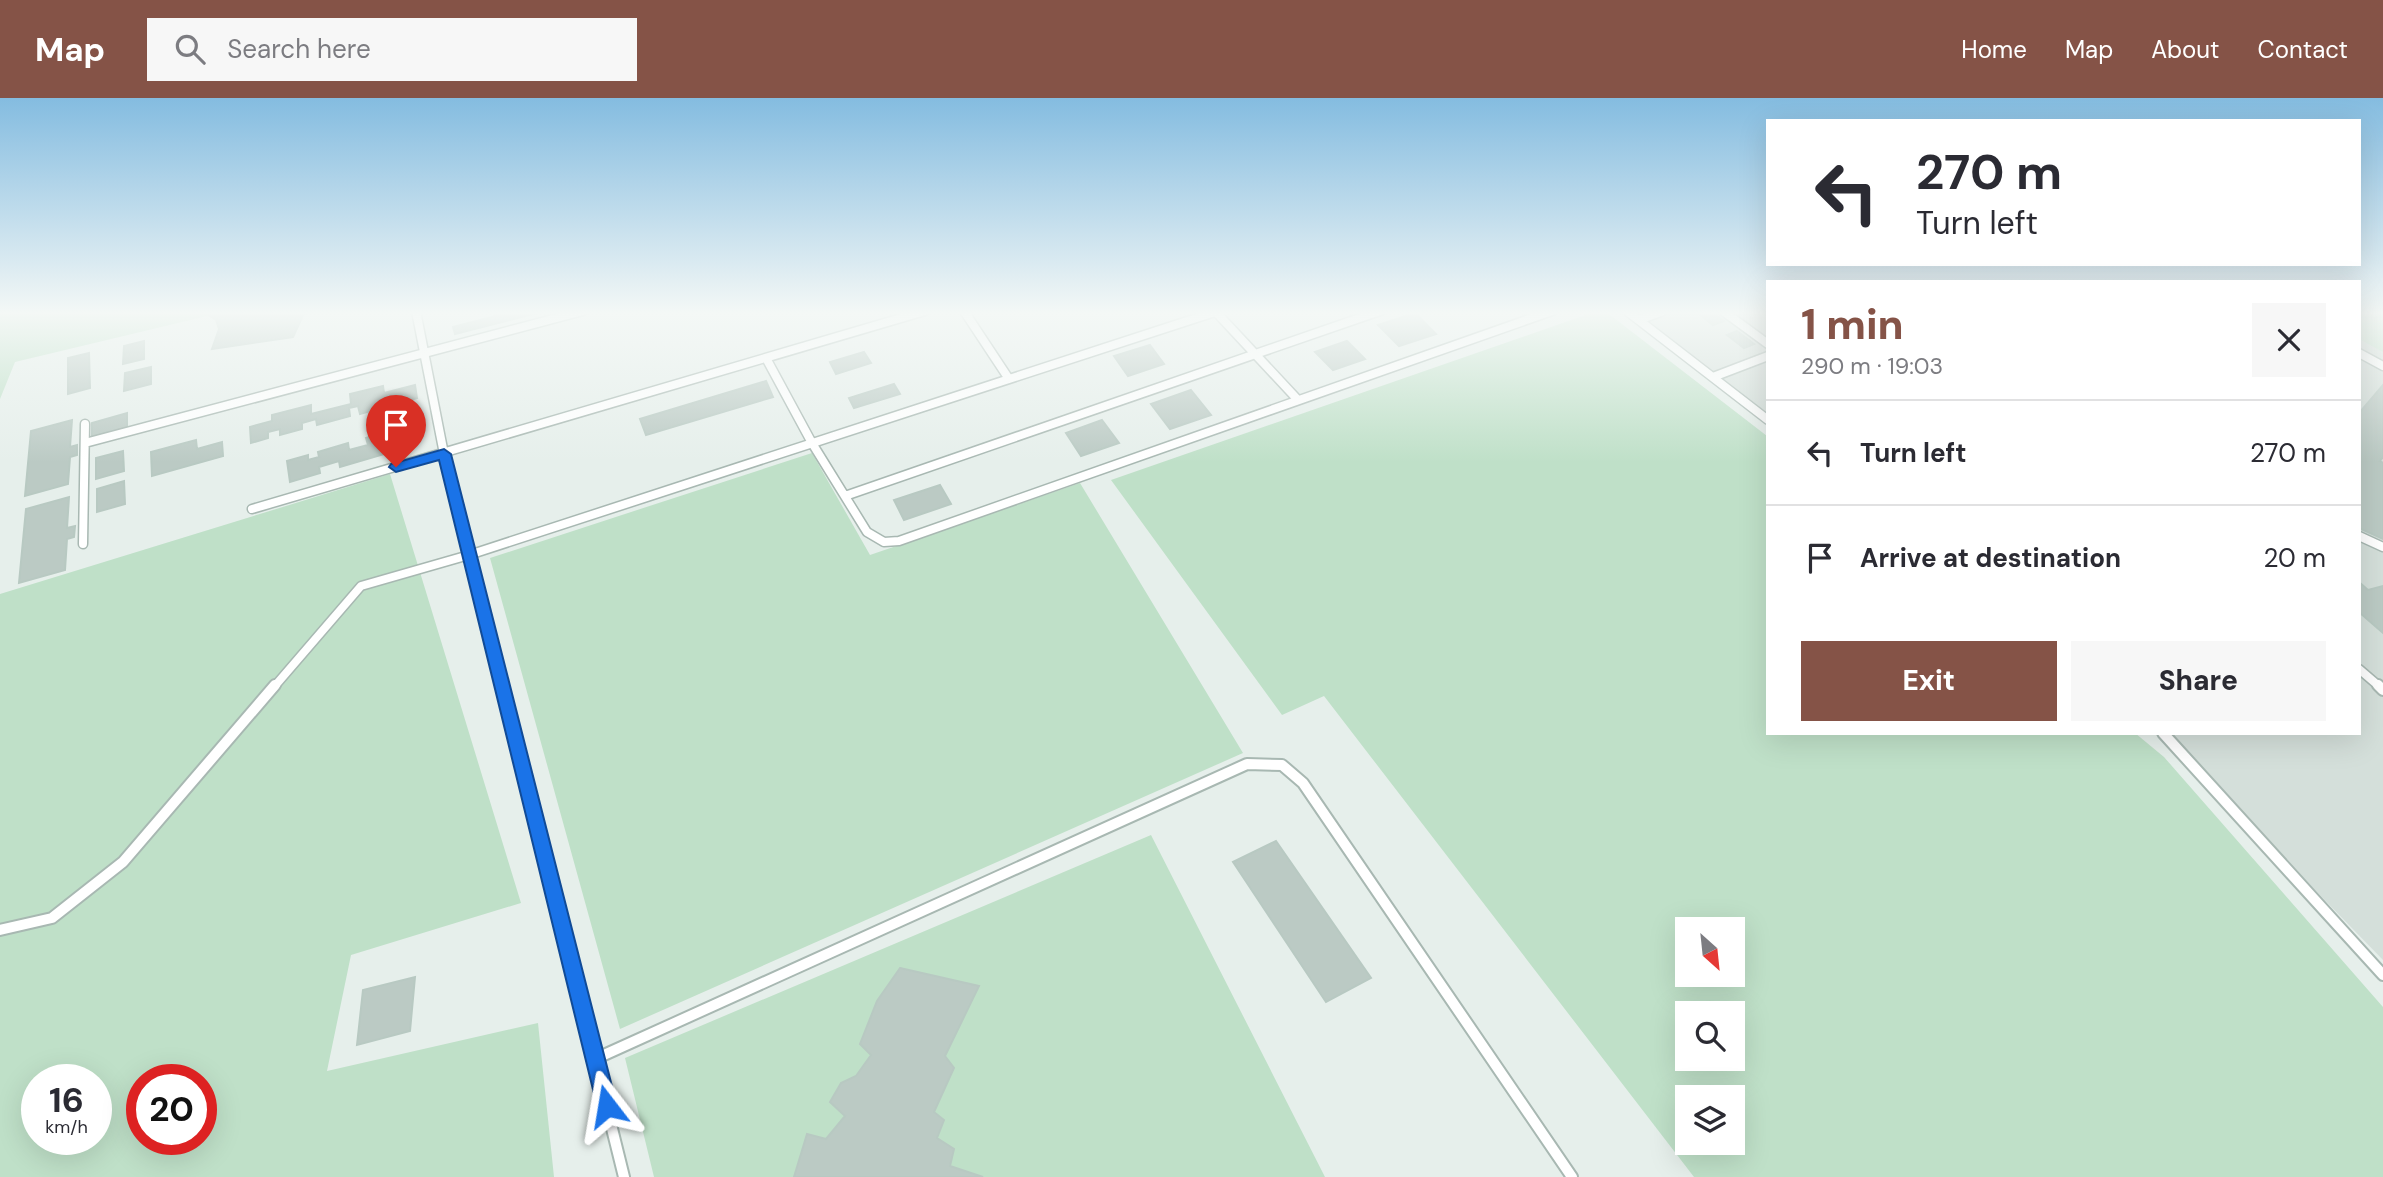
<!DOCTYPE html>
<meta charset="utf-8">
<style>
body{margin:0;font-family:"DM Sans",sans-serif;background:#f7f7f7;color:#2b2b33;height:100vh;display:flex;flex-direction:column;font-size:26px;white-space:nowrap}
*{box-sizing:border-box;margin:0}
p{font-size:23px;color:#7c7c81}
.icon{flex:none;width:38px;height:38px;fill:none;stroke:currentColor;stroke-width:2;stroke-linecap:round;stroke-linejoin:round}
.map{position:relative;flex:1;overflow:hidden}
.drawer{position:absolute;left:1766px;top:182px;width:595px;height:455px;display:flex;flex-direction:column;background:#fff;border-radius:0px;box-shadow:0 7px 28px #0002}
.drawer>*{flex:none}
.guide{position:absolute;left:1766px;top:21px;width:595px;height:147px;border-radius:0px;box-shadow:0 7px 28px #0002;background:#fff;color:#2b2b33;overflow:hidden}
.needle{width:46px;rotate:153deg}
.tools{position:absolute;left:1675px;top:819px;display:grid;gap:14px}
.tools a{display:grid;place-items:center;width:70px;height:70px;border-radius:0px;background:#fff;box-shadow:0 7px 28px #0002;font-size:35px}
.speed{position:absolute;left:21px;top:966px;display:flex;gap:14px;font-size:35px;font-weight:700;text-align:center}
.speed>*{display:grid;place-content:center;width:91px;height:91px;border-radius:50%;background:#fff;box-shadow:0 7px 28px #0002;line-height:1}
.speed small{font-size:18px;font-weight:400}
.speed .limit{border:10px solid #d22;background:#fff;color:#111}
.pin{position:absolute;display:grid;place-items:center;width:60px;height:60px;color:#fff;margin:-72px -30px;border-radius:50% 50% 50% 0;rotate:-45deg;box-shadow:0 0 7px #0007}
.pin .icon{rotate:45deg}
.me{position:absolute;width:77px;margin:-38px;rotate:346deg;stroke-linejoin:round;filter:drop-shadow(0 0 5px #0008)}
.turn{display:flex;align-items:center;gap:24px;height:147px;padding:0 35px;font-size:32px}
.turn .icon{width:91px;height:91px;stroke-width:2.5}
.turn b{display:block;font-size:49px;line-height:60px}
.round{display:grid;place-items:center;flex:none;width:74px;height:74px;border-radius:0px;background:#f7f7f7}
.summary{display:flex;align-items:center;justify-content:space-between;height:119px;padding:0 35px}
h1{font-size:42px;font-weight:800;line-height:52px;color:#855347}
.primary-button{display:flex;gap:14px;margin-top:auto;padding:14px 35px}
.primary-button a{flex:1;height:80px;border-radius:0px;background:#855347;color:#fff;font-size:28px;font-weight:800;line-height:80px;text-align:center}
.primary-button a+a{background:#f7f7f7;color:#2b2b33}
ul{padding:0;list-style:none}
li{display:flex;align-items:center;gap:21px;height:105px;padding:0 35px;border-top:2px solid #e1e1e2}
li div{flex:1}
li b{display:block;font-size:26px}
li em{font-style:normal}
header{display:flex;align-items:center;gap:42px;box-sizing:border-box;height:98px;padding:0 35px;background:#855347;color:#fff}
header strong{font-size:33px}
nav{display:flex;gap:38px;margin-inline-start:auto;font-size:24px}
.search{width:490px;height:63px;background:#f7f7f7;display:flex;align-items:center;gap:18px;box-sizing:border-box;padding:0 24px;border-radius:0px;color:#7c7c81;font-size:26px}
.map>svg:first-child{display:block}
.built{fill:#d4dfda}
.green{fill:#bfe0c8;fill-rule:evenodd}
.building{fill:#bbcac4;stroke:#b8c9c2;stroke-width:2}
.lines{fill:none;stroke-linecap:round;stroke-linejoin:round}
.service-far1-casing{stroke:#a8b8b2;stroke-width:11}
.service-casing{stroke:#a8b8b2;stroke-width:14}
.service-far1{stroke:#fff;stroke-width:8}
.service{stroke:#fff;stroke-width:10}
.route{fill:#1a73e8;stroke:#114b97;stroke-width:2}
</style>
<header>
<strong>Map</strong>
<div class="search"><svg class="icon" aria-label="search" viewBox="0 0 24 24"><circle cx="10" cy="10" r="6"/><path d="M15 15l6 6"/></svg>Search here</div>
<nav><a>Home</a><a>Map</a><a>About</a><a>Contact</a></nav>
</header>
<div class="map">
<svg width="2383" height="1079" viewBox="0 0 2383 1079">
<rect width="100%" height="100%" fill="#e6efeb"/>
<!-- built -->
<path class="built" d="M 1625,213 L 1767,213 L 1767,325 Z
M 2359,213 L 2383,213 L 2383,862 L 2162,635 L 2359,635 Z"/>
<!-- green -->
<path class="green" d="M 0,213 L 228,213 L 15,264 L 0,301 Z
M 1597,213 L 1605,213 L 1767,338 L 1768,635 L 2135,635 L 2164,659 L 2383,909 L 2383,1079 L 1694,1079 L 1324,598 L 1282,617 L 1111,382 ZM 1687,831 L 1732,831 L 1732,877 L 1687,877 ZM 1687,915 L 1732,915 L 1732,961 L 1687,961 ZM 1687,999 L 1732,999 L 1732,1045 L 1687,1045 Z
M 2359,213 L 2383,213 L 2383,254 L 2359,241 Z
M 812,355 L 870,457 L 1080,385 L 1243,655 L 620,931 L 490,460 Z
M 390,376 L 521,805 L 351,857 L 327,973 L 538,925 L 554,1079 L 0,1079 L 0,496 ZM 37,982 L 96,982 L 96,1041 L 37,1041 ZM 142,982 L 201,982 L 201,1041 L 142,1041 Z
M 1151,737 L 1325,1079 L 654,1079 L 625,960 Z"/>
<!-- building -->
<path class="building" d="M 225,213 L 305,213 L 293,239 L 212,251 L 219,231 L 216,222 L 210,218 Z
M 515,213 L 545,213 L 455,236 L 453,229 Z
M 1695,213 L 1710,213 L 1724,223 L 1713,227 Z
M 1415,215 L 1436,236 L 1399,248 L 1378,227 Z
M 1737,233 L 1754,246 L 1744,250 L 1727,237 Z
M 144,243 L 144,261 L 123,266 L 124,248 Z
M 1347,243 L 1365,261 L 1333,272 L 1315,254 Z
M 1150,247 L 1164,266 L 1128,278 L 1114,258 Z
M 864,254 L 871,265 L 836,276 L 830,264 Z
M 89,255 L 90,290 L 68,296 L 68,260 Z
M 151,269 L 151,286 L 124,293 L 125,275 Z
M 766,283 L 773,299 L 646,337 L 640,321 Z
M 894,286 L 900,296 L 854,310 L 849,300 Z
M 415,287 L 417,300 L 400,305 L 399,296 L 383,301 L 384,309 L 360,316 L 358,308 L 349,310 L 350,318 L 317,327 L 316,321 L 302,325 L 302,331 L 280,337 L 280,331 L 268,334 L 268,340 L 251,345 L 250,329 L 272,323 L 272,317 L 311,307 L 311,316 L 351,306 L 350,296 L 383,288 L 384,295 Z
M 2383,287 L 2383,359 L 2380,363 L 2383,365 L 2383,441 L 2359,430 L 2359,315 Z
M 1191,292 L 1211,317 L 1170,331 L 1151,306 Z
M 127,315 L 127,329 L 92,339 L 92,325 Z
M 72,322 L 70,349 L 77,347 L 77,357 L 70,359 L 68,386 L 25,398 L 31,333 Z
M 1102,322 L 1119,345 L 1081,358 L 1066,335 Z
M 418,325 L 421,339 L 400,345 L 401,351 L 340,369 L 339,363 L 319,369 L 320,375 L 290,384 L 287,363 L 308,357 L 308,362 L 319,359 L 318,354 L 348,345 L 349,352 L 368,347 L 366,340 Z
M 196,342 L 197,351 L 222,344 L 223,358 L 152,378 L 151,354 Z
M 123,353 L 124,373 L 96,381 L 96,360 Z
M 124,383 L 125,406 L 97,414 L 97,391 Z
M 940,387 L 951,406 L 904,422 L 894,402 Z
M 69,399 L 67,430 L 75,428 L 74,439 L 67,441 L 65,472 L 19,485 L 26,411 Z
M 2359,484 L 2368,492 L 2383,488 L 2383,535 L 2359,514 Z
M 1276,743 L 1371,880 L 1326,904 L 1233,764 Z
M 900,870 L 979,888 L 945,958 L 954,970 L 934,1014 L 944,1022 L 937,1040 L 954,1051 L 950,1068 L 983,1079 L 794,1079 L 807,1036 L 826,1041 L 845,1018 L 830,1004 L 841,985 L 856,978 L 871,957 L 860,946 L 877,903 Z
M 415,879 L 410,933 L 357,947 L 363,892 Z"/>
<g class="lines">
<defs>
<path id="service-far1" d="M 416,213 L 444,356 L 502,589
M 964,213 L 1009,281
M 1215,213 L 1298,302
M 1627,213 L 1768,322
M 1723,213 L 1768,246
M 1639,222 L 1663,213
M 2359,255 L 2383,268
M 766,260 L 812,345 L 867,434 L 884,444 L 899,443 L 1552,213
M 1713,279 L 1768,258
M 85,345 L 583,213
M 845,398 L 1380,213
M 252,411 L 925,213
M 2359,438 L 2383,449
M 83,446 L 85,326
M 2359,571 L 2380,589
M 274,589 L 361,488 L 469,457 L 1218,213"/>
<path id="service" d="M 502,587 L 624,1079
M 2378,587 L 2383,592
M 2163,635 L 2383,877
M 0,832 L 52,820 L 123,764 L 275,587
M 595,961 L 1247,666 L 1282,667 L 1303,685 L 1572,1079"/>
</defs>
<!-- service-far1 casing -->
<use href="#service-far1" class="service-far1-casing"/>
<!-- service casing -->
<use href="#service" class="service-casing"/>
<!-- service-far1 -->
<use href="#service-far1" class="service-far1"/>
<!-- service -->
<use href="#service" class="service"/>
</g>
<!-- sky -->
<linearGradient id="sky" x2="0" y2="1"><stop stop-color="#84bce0"/><stop offset="0.59" stop-color="#f4f8f6"/><stop offset="1" stop-color="#f4f8f6" stop-opacity="0"/></linearGradient>
<rect width="2383" height="364" fill="url(#sky)"/>
<!-- route -->
<path class="route" d="M 444,351 L 451,356 L 617,1008 L 614,1015 L 607,1018 L 600,1015 L 597,1008 L 439,362 L 396,374 L 389,369 L 391,366 Z"/>
</svg>
<div class="tools">
<a><svg class="needle" viewBox="-14 -14 28 28"><path d="M0-13l5 13h-10z" fill="#e53935"/><path d="M0 13l5-13h-10z" fill="#7c7c81"/></svg></a>
<a><svg class="icon" aria-label="search" viewBox="0 0 24 24"><circle cx="10" cy="10" r="6"/><path d="M15 15l6 6"/></svg></a>
<a><svg class="icon" aria-label="layers" viewBox="0 0 24 24"><path d="M12 4l9 5-9 5-9-5zM3 14l9 5 9-5"/></svg></a>
</div>
<div class="speed"><div>16<small>km/h</small></div><div class="limit">20</div></div>
<div class="pin" style="left:396px;top:369px;background:#d93025"><svg class="icon" aria-label="arrive" viewBox="0 0 24 24"><path d="M6 21V4h12l-3 4 3 4H6"/></svg></div>
<svg class="me" style="left:607px;top:1008px" viewBox="-20 -20 40 40"><path d="M0-17L14 15 0 8-14 15z" fill="#1a73e8" stroke="#fff" stroke-width="4"/></svg>
<div class="guide">
<div class="turn"><svg class="icon" aria-label="left" viewBox="0 0 24 24"><path d="M17 20v-9H6M10 6l-5 5 5 5"/></svg><div><b>270 m</b>Turn left</div></div>
</div>
<section class="drawer">
<div class="summary"><div><h1>1 min</h1><p>290 m · 19:03</p></div><a class="round"><svg class="icon" aria-label="close" viewBox="0 0 24 24"><path d="M6 6l12 12M18 6L6 18"/></svg></a></div>
<ul>
<li><svg class="icon" aria-label="left" viewBox="0 0 24 24"><path d="M17 20v-9H6M10 6l-5 5 5 5"/></svg><div><b>Turn left</b></div><em>270 m</em></li>
<li><svg class="icon" aria-label="arrive" viewBox="0 0 24 24"><path d="M6 21V4h12l-3 4 3 4H6"/></svg><div><b>Arrive at destination</b></div><em>20 m</em></li>
</ul>
<div class="primary-button"><a>Exit</a><a>Share</a></div>
</section>
</div>
